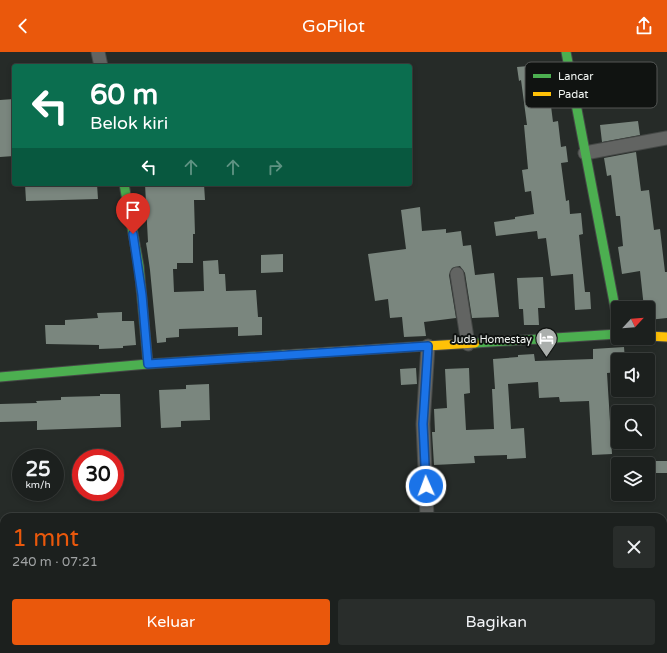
<!DOCTYPE html>
<html lang="id">
<meta charset="utf-8">
<style>
body{margin:0;font-family:"Varela Round",sans-serif;background:#292d2b;color:#f1f3f6;height:100vh;display:flex;flex-direction:column;font-size:15px;white-space:nowrap}
*{box-sizing:border-box;margin:0}
p{font-size:13px;color:#a0a3a4}
.icon{flex:none;width:22px;height:22px;fill:none;stroke:currentColor;stroke-width:2;stroke-linecap:round;stroke-linejoin:round}
.map{position:relative;flex:1;overflow:hidden}
.panel{position:absolute;left:0px;top:461px;width:667px;height:140px;display:flex;flex-direction:column;background:#1c201e;border-radius:12px 12px 0 0;box-shadow:0 2px 6px #0003,0 0 0 1px #3a3e3c}
.panel>*{flex:none}
.hud{position:absolute;left:12px;top:12px;width:400px;height:122px;border-radius:4px;box-shadow:0 2px 6px #0003,0 0 0 1px #3a3e3c;background:#0b6e4f;color:#fff;overflow:hidden}
.needle{width:26px;rotate:64deg}
.buttons{position:absolute;left:611px;top:249px;display:grid;gap:8px}
.buttons a{display:grid;place-items:center;width:44px;height:44px;border-radius:4px;background:#1c201e;box-shadow:0 2px 6px #0003,0 0 0 1px #3a3e3c;font-size:20px}
.speed{position:absolute;left:12px;top:397px;display:flex;gap:8px;font-size:20px;font-weight:700;text-align:center}
.speed>*{display:grid;place-content:center;width:52px;height:52px;border-radius:50%;background:#1c201e;box-shadow:0 2px 6px #0003,0 0 0 1px #3a3e3c;line-height:1}
.speed small{font-size:10px;font-weight:400}
.speed .limit{border:6px solid #d22;background:#fff;color:#111}
.pin{position:absolute;display:grid;place-items:center;width:34px;height:34px;color:#fff;margin:-41px -17px;border-radius:50% 50% 50% 0;rotate:-45deg;box-shadow:0 0 4px #0007}
.pin .icon{rotate:45deg}
.me{position:absolute;width:44px;margin:-22px;rotate:358deg;stroke-linejoin:round;filter:drop-shadow(0 0 3px #0008)}
.turn{display:flex;align-items:center;gap:14px;height:84px;padding:0 12px;font-size:18px}
.turn .icon{width:52px;height:52px;stroke-width:2.5}
.turn b{display:block;font-size:28px;line-height:34px}
.lanes{display:flex;align-items:center;height:38px;padding:0 12px;background:#0003;justify-content:center;gap:20px;direction:ltr}
.lanes .off{opacity:.35}
.round{display:grid;place-items:center;flex:none;width:42px;height:42px;border-radius:4px;background:#292d2b}
.summary{display:flex;align-items:center;justify-content:space-between;height:68px;padding:0 12px}
h1{font-size:24px;font-weight:600;line-height:30px;color:#ea580c}
.button{display:flex;gap:8px;margin-top:auto;padding:8px 12px}
.button a{flex:1;height:46px;border-radius:4px;background:#ea580c;color:#fff;font-size:16px;font-weight:600;line-height:46px;text-align:center}
.button a+a{background:#292d2b;color:#f1f3f6}
header{display:flex;justify-content:space-between;align-items:center;height:52px;padding:0 12px;background:#ea580c;color:#fff;font-size:18px;font-weight:600}
.map>svg:first-child{display:block}
.building{fill:#7a867e}
.lines{fill:none;stroke-linecap:round;stroke-linejoin:round}
.street-casing{stroke:#454846;stroke-width:15}
.fast-casing{stroke:#454846;stroke-width:11}
.slow-casing{stroke:#454846;stroke-width:11}
.street{stroke:#626462;stroke-width:13}
.fast{stroke:#4caf50;stroke-width:9}
.slow{stroke:#ffc107;stroke-width:9}
.route-casing{stroke:#114b97;stroke-width:10}
.route{stroke:#1a73e8;stroke-width:7}
.labels{text-anchor:middle;stroke-width:4;stroke-linejoin:round;paint-order:stroke}
.poi-label{font-size:11px;fill:#f2f6f3;stroke:#101311;text-anchor:end}
.key{fill:#101311;stroke:#545755;stroke-width:1}
.key-label{font-size:11px;fill:#f2f6f3}
</style>
<header><svg class="icon" aria-label="back" viewBox="0 0 24 24"><path d="M15 5l-7 7 7 7"/></svg>GoPilot<svg class="icon" aria-label="share" viewBox="0 0 24 24"><path d="M12 15V3M7 8l5-5 5 5M5 13v7h14v-7"/></svg></header>
<div class="map">
<svg width="667" height="601" viewBox="0 0 667 601">
<rect width="100%" height="100%" fill="#262b28"/>
<!-- building -->
<path class="building" d="M 540,13 L 544,38 L 549,38 L 553,70 L 558,69 L 561,95 L 566,94 L 568,110 L 561,111 L 566,149 L 569,148 L 570,162 L 581,161 L 583,182 L 579,183 L 585,240 L 590,240 L 591,257 L 575,258 L 573,222 L 551,224 L 546,186 L 538,187 L 537,179 L 496,184 L 494,170 L 515,167 L 515,165 L 534,162 L 531,139 L 525,140 L 522,118 L 528,117 L 524,73 L 527,73 L 521,28 L 519,29 L 517,15 Z
M 14,47 L 14,104 L 0,105 L 0,48 Z
M 638,69 L 640,83 L 602,90 L 600,73 Z
M 636,100 L 641,139 L 649,138 L 654,178 L 660,177 L 665,220 L 667,220 L 667,266 L 648,268 L 648,256 L 644,256 L 640,219 L 622,222 L 618,195 L 623,194 L 620,164 L 616,164 L 611,123 L 607,124 L 604,106 Z
M 25,132 L 97,132 L 98,147 L 26,149 Z
M 145,132 L 204,132 L 205,148 L 194,148 L 195,182 L 193,182 L 193,211 L 177,211 L 177,217 L 173,217 L 174,240 L 204,239 L 203,209 L 218,208 L 219,222 L 225,222 L 226,239 L 256,238 L 258,265 L 262,265 L 262,283 L 238,284 L 238,275 L 179,277 L 179,285 L 166,286 L 166,290 L 157,291 L 150,218 L 147,197 L 146,191 L 148,190 Z
M 420,155 L 422,179 L 446,177 L 446,181 L 461,179 L 463,194 L 471,193 L 475,223 L 494,221 L 499,265 L 472,266 L 465,221 L 460,214 L 452,216 L 449,223 L 456,266 L 424,270 L 426,284 L 404,285 L 402,265 L 390,266 L 388,247 L 375,249 L 368,202 L 406,197 L 401,158 Z
M 283,202 L 283,220 L 261,221 L 261,203 Z
M 543,225 L 545,256 L 538,256 L 539,273 L 524,273 L 523,257 L 519,257 L 517,226 Z
M 122,260 L 122,269 L 134,269 L 136,293 L 123,294 L 123,296 L 99,297 L 99,293 L 46,292 L 45,273 L 65,273 L 65,268 L 98,266 L 97,261 Z
M 624,295 L 625,308 L 618,308 L 618,320 L 607,321 L 612,402 L 592,403 L 589,349 L 560,350 L 559,345 L 539,346 L 538,330 L 508,332 L 511,377 L 524,376 L 526,406 L 507,407 L 507,403 L 474,404 L 475,411 L 434,413 L 432,380 L 435,380 L 434,357 L 447,356 L 445,317 L 469,316 L 470,341 L 464,342 L 466,378 L 494,377 L 492,337 L 495,337 L 493,307 L 518,305 L 518,303 L 534,302 L 535,309 L 593,307 L 593,297 Z
M 416,316 L 417,332 L 401,333 L 400,317 Z
M 209,332 L 210,368 L 181,369 L 181,375 L 161,376 L 159,338 L 186,337 L 186,333 Z
M 100,342 L 120,342 L 121,375 L 37,378 L 37,369 L 0,370 L 0,352 L 37,351 L 36,349 L 61,348 L 61,345 L 100,344 Z
M 653,409 L 667,409 L 667,421 L 653,421 Z"/>
<g class="lines">
<defs>
<path id="street" d="M 98,0 L 101,14
M 585,101 L 667,86
M 457,222 L 468,292
M 427,465 L 423,372 L 428,294"/>
<path id="fast" d="M 566,0 L 618,271
M 124,132 L 139,214 L 148,312
M 475,291 L 618,282
M 0,325 L 148,312 L 283,303"/>
<path id="slow" d="M 648,284 L 667,285
M 283,303 L 475,291"/>
</defs>
<!-- street casing -->
<use href="#street" class="street-casing"/>
<!-- fast casing -->
<use href="#fast" class="fast-casing"/>
<!-- slow casing -->
<use href="#slow" class="slow-casing"/>
<!-- street -->
<use href="#street" class="street"/>
<!-- fast -->
<use href="#fast" class="fast"/>
<!-- slow -->
<use href="#slow" class="slow"/>
</g>
<g class="lines">
<defs>
<path id="route" d="M 133,182 L 142,243 L 148,312 L 428,294 L 423,372 L 426,434"/>
</defs>
<!-- route casing -->
<use href="#route" class="route-casing"/>
<!-- route -->
<use href="#route" class="route"/>
</g>
<!-- icons -->
<defs>
<symbol id="hotel-pin" viewBox="-11 -11 22 30"><path d="M0 17L-7.5 6A9.5 9.5 0 1 1 7.5 6Z" fill="#abafac" stroke="#101311"/><path d="M-6-4.5h1.5V1H6V5H4.5V3h-9V5H-6ZM-4 0a1.8 1.8 0 1 1 3.6 0ZM.5 0V-2.5h3Q6-2.5 6 0Z" fill="#fff"/></symbol>
</defs>
<g fill-rule="evenodd">
<use href="#hotel-pin" x="534" y="274" width="25" height="34"/>
</g>
<g class="labels">
<!-- poi labels -->
<g class="poi-label">
<text x="532" y="291">Juda Homestay</text>
</g>
</g>
<!-- legend -->
<rect x="525" y="10" width="132" height="46" rx="6" class="key"/>
<rect x="533" y="22" width="18" height="4" fill="#4caf50"/>
<rect x="533" y="40" width="18" height="4" fill="#ffc107"/>
<g class="key-label">
<text x="558" y="28">Lancar</text>
<text x="558" y="46">Padat</text>
</g>
</svg>
<div class="buttons">
<a><svg class="needle" viewBox="-14 -14 28 28"><path d="M0-13l5 13h-10z" fill="#e53935"/><path d="M0 13l5-13h-10z" fill="#a0a3a4"/></svg></a>
<a><svg class="icon" aria-label="sound" viewBox="0 0 24 24"><path d="M4 9h4l5-4v14l-5-4H4zM17 9q2 3 0 6"/></svg></a>
<a><svg class="icon" aria-label="search" viewBox="0 0 24 24"><circle cx="10" cy="10" r="6"/><path d="M15 15l6 6"/></svg></a>
<a><svg class="icon" aria-label="layers" viewBox="0 0 24 24"><path d="M12 4l9 5-9 5-9-5zM3 14l9 5 9-5"/></svg></a>
</div>
<div class="speed"><div>25<small>km/h</small></div><div class="limit">30</div></div>
<div class="pin" style="left:133px;top:182px;background:#d93025"><svg class="icon" aria-label="arrive" viewBox="0 0 24 24"><path d="M6 21V4h12l-3 4 3 4H6"/></svg></div>
<svg class="me" style="left:426px;top:434px" viewBox="-20 -20 40 40"><circle r="17" fill="#1a73e8" stroke="#fff" stroke-width="3"/><path d="M0-11L8 9 0 5-8 9z" fill="#fff"/></svg>
<div class="hud">
<div class="turn"><svg class="icon" aria-label="left" viewBox="0 0 24 24"><path d="M17 20v-9H6M10 6l-5 5 5 5"/></svg><div><b>60 m</b>Belok kiri</div></div>
<div class="lanes"><svg class="icon" aria-label="left" viewBox="0 0 24 24"><path d="M17 20v-9H6M10 6l-5 5 5 5"/></svg><svg class="icon off" aria-label="ahead" viewBox="0 0 24 24"><path d="M12 20V5M6 11l6-6 6 6"/></svg><svg class="icon off" aria-label="ahead" viewBox="0 0 24 24"><path d="M12 20V5M6 11l6-6 6 6"/></svg><svg class="icon off" aria-label="right" viewBox="0 0 24 24"><path d="M7 20v-9h11M14 6l5 5-5 5"/></svg></div>
</div>
<section class="panel">
<div class="summary"><div><h1>1 mnt</h1><p>240 m · 07:21</p></div><a class="round"><svg class="icon" aria-label="close" viewBox="0 0 24 24"><path d="M6 6l12 12M18 6L6 18"/></svg></a></div>
<div class="button"><a>Keluar</a><a>Bagikan</a></div>
</section>
</div>
